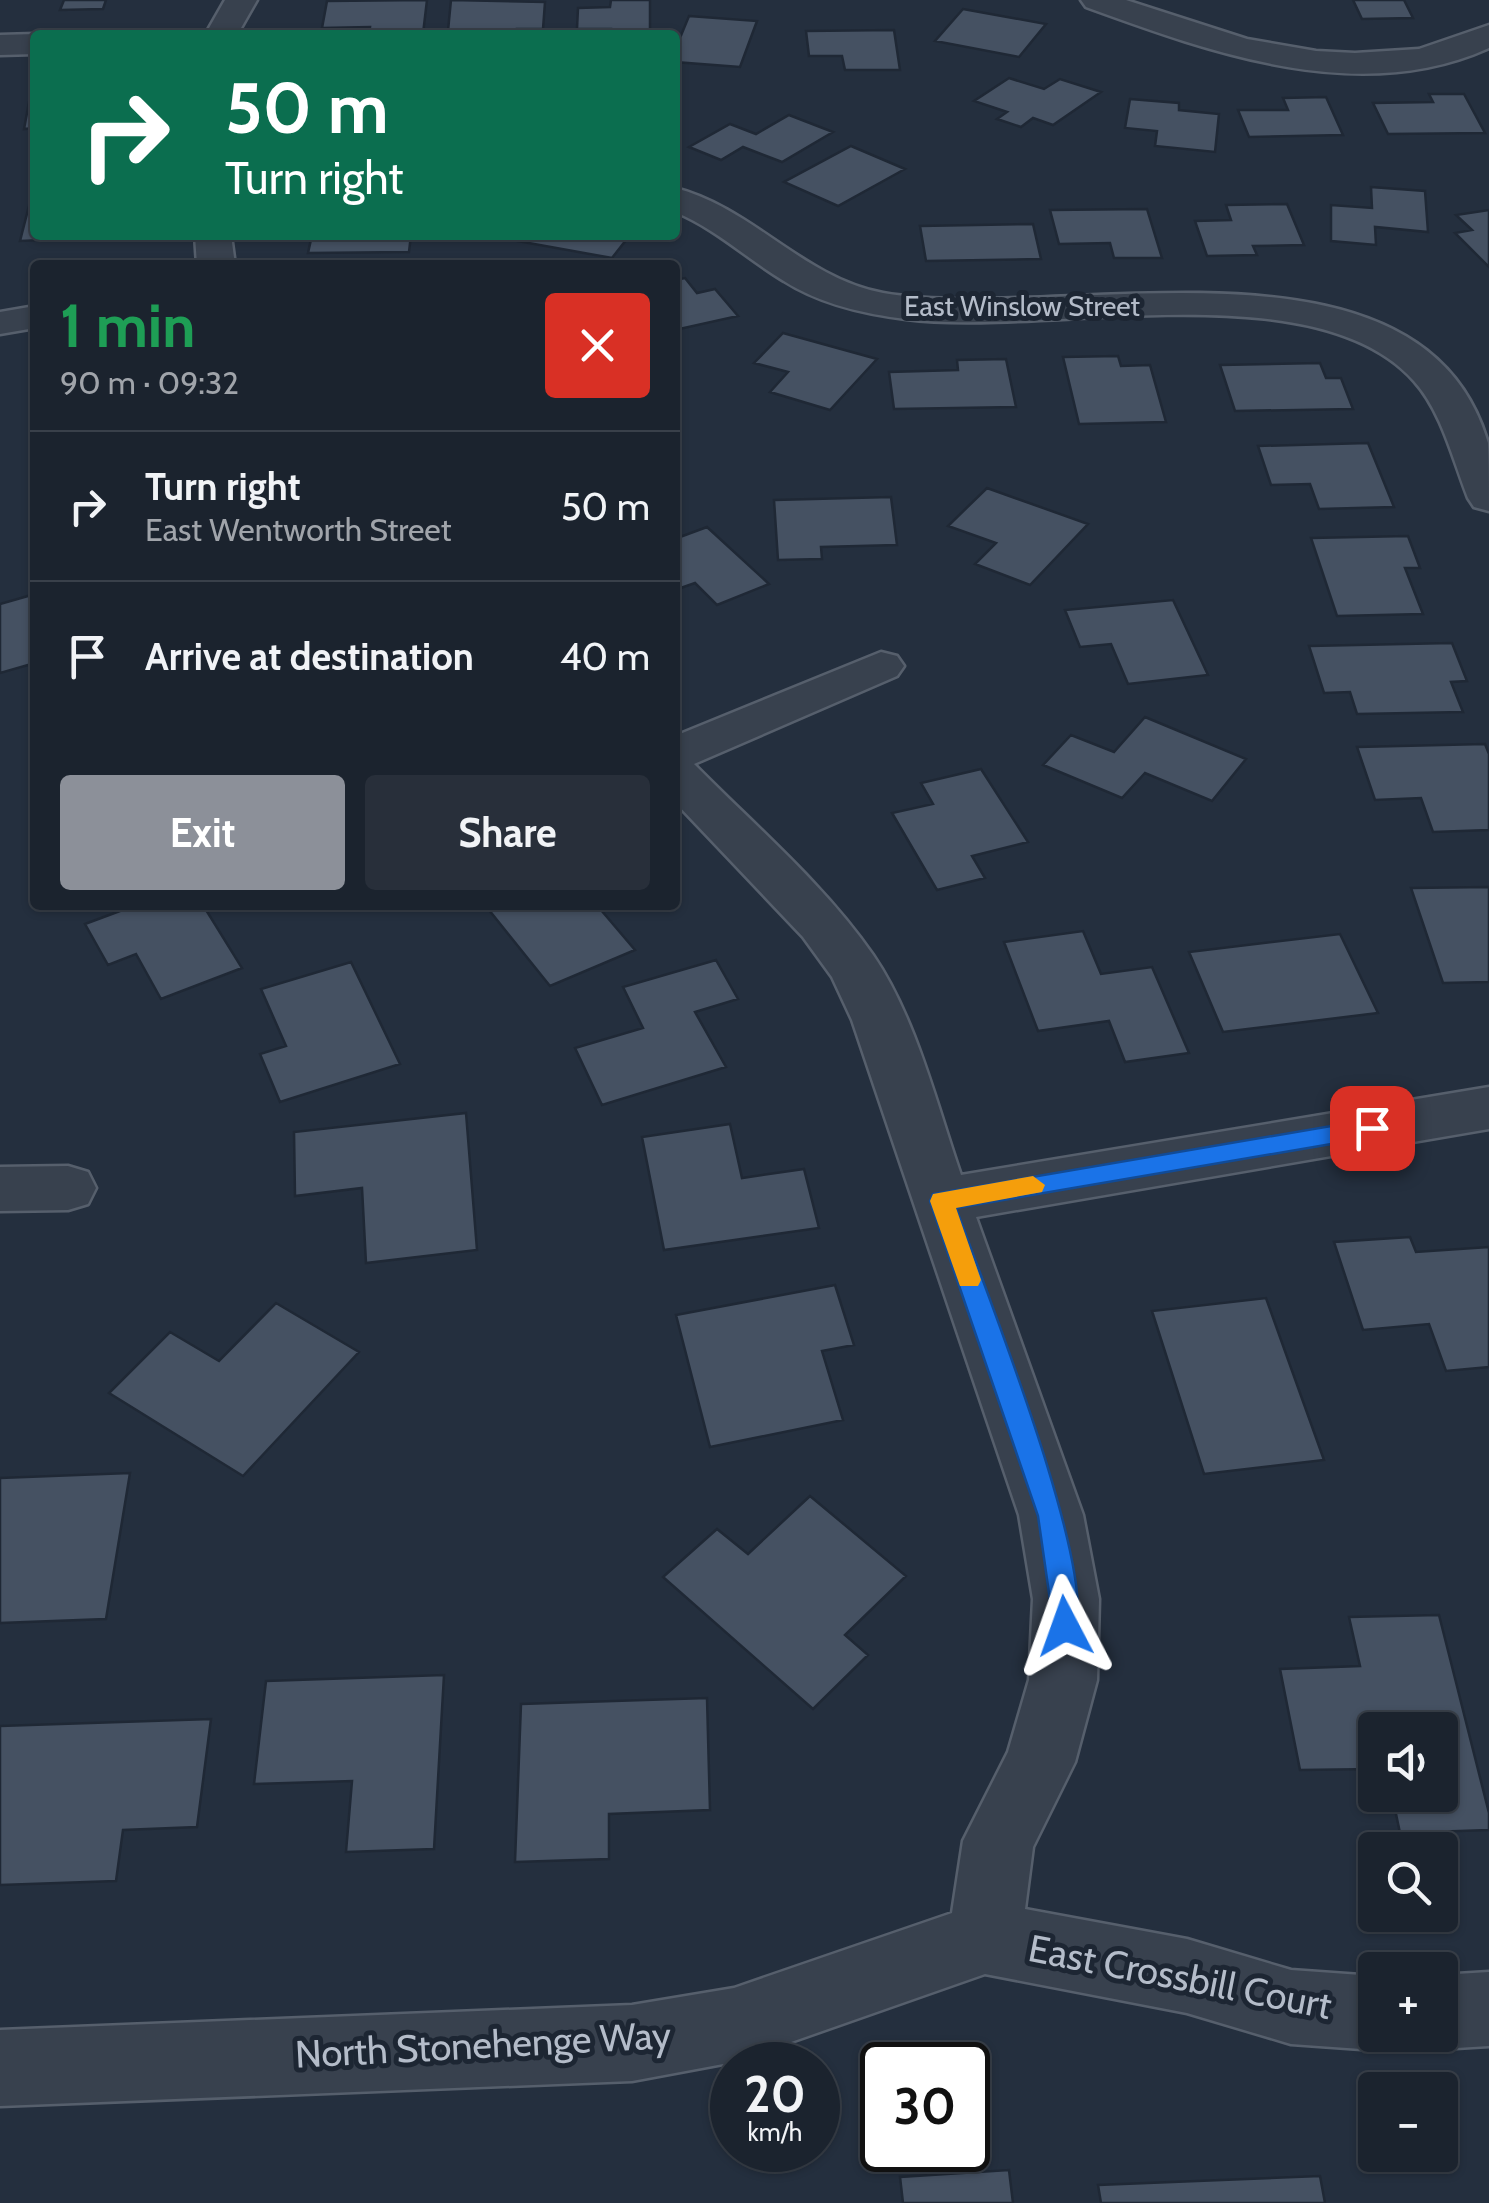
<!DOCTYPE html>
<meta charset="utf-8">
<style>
body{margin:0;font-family:Cabin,sans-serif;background:#282f3a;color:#f1f3f6;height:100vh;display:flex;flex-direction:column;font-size:38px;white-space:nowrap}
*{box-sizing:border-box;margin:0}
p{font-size:32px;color:#a0a4aa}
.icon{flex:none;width:55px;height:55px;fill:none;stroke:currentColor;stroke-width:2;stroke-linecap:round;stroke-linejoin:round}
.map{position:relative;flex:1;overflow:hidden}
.sheet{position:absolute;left:30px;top:260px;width:650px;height:650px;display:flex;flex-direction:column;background:#1b232e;border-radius:10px;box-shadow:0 2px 8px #0004,0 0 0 2px #39404a}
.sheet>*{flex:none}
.banner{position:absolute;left:30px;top:30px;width:650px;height:210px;border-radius:10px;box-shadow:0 2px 8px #0004,0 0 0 2px #39404a;background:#0b6e4f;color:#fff;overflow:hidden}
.controls{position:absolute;left:1358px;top:1712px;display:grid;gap:20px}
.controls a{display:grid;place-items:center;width:100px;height:100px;border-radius:10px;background:#1b232e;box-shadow:0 2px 8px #0004,0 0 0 2px #39404a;font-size:50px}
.speed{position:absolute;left:710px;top:2042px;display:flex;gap:20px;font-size:50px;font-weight:700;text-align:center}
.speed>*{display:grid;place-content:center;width:130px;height:130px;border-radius:50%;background:#1b232e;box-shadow:0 2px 8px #0004,0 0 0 2px #39404a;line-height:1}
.speed small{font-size:25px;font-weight:400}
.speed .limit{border:5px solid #111;border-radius:15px;background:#fff;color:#111}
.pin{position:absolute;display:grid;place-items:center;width:85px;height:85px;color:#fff;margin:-42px;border-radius:20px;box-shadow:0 5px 15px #0006}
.me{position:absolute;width:110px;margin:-55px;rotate:356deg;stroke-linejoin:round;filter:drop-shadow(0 0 8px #0008)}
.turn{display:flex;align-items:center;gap:35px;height:210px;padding:0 30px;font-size:45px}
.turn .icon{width:130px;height:130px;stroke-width:2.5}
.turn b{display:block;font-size:70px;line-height:85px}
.round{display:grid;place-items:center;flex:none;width:105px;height:105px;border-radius:10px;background:#282f3a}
.head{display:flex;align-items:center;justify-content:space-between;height:170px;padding:0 30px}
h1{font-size:60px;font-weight:700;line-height:75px;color:#1e9e55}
.action{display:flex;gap:20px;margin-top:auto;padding:20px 30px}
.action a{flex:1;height:115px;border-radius:10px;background:#8c9099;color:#fff;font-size:40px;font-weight:700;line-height:115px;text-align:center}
.action a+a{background:#282f3a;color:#f1f3f6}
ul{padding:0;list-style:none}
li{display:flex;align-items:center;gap:30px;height:150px;padding:0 30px;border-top:2px solid #39404a}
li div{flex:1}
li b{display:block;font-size:38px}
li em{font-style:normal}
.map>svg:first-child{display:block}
.building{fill:#455162;stroke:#1f2835;stroke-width:2.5}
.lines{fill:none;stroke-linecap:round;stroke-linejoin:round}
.minor-casing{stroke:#565f6c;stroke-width:5}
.minor{fill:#38414e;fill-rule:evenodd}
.route{fill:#1a73e8;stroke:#114b97;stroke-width:2.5}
.slow{fill:#f59e0b}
.labels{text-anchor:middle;stroke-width:10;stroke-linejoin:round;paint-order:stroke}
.far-street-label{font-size:28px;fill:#b4bcc9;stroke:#1d2633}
.near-street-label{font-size:38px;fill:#b4bcc9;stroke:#1d2633}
</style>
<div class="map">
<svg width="1489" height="2203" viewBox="0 0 1489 2203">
<rect width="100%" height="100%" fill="#242f3e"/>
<!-- building -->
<path class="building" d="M 64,0 L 106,0 L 103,9 L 60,10 Z
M 427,0 L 423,34 L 369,34 L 370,27 L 322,28 L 327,1 Z
M 451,0 L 545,2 L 543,29 L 517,29 L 517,35 L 448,31 Z
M 611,0 L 650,0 L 650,35 L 611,35 L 611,29 L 577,29 L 578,8 L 610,7 Z
M 1353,0 L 1404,0 L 1413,18 L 1362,19 Z
M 963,9 L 1046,24 L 1019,57 L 935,41 Z
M 689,16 L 757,21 L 740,67 L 675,62 L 675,50 Z
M 894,30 L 900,70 L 845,70 L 842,56 L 809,56 L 806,31 Z
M 1009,78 L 1044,89 L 1060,79 L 1101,92 L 1053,125 L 1033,118 L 1021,127 L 997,119 L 1007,112 L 974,101 Z
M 1429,94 L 1464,94 L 1485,133 L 1388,134 L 1373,103 L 1433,102 Z
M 30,97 L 35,97 L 35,128 L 24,129 Z
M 1326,97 L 1343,135 L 1249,137 L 1238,110 L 1288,110 L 1283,98 Z
M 1130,99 L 1179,103 L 1179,110 L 1219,114 L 1215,152 L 1155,146 L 1157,131 L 1125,128 Z
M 789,115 L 833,132 L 782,162 L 743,147 L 721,160 L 689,147 L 730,124 L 756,134 Z
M 851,146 L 905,169 L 838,206 L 784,182 Z
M 1371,187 L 1425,191 L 1428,232 L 1375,227 L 1376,245 L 1331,241 L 1331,205 L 1372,208 Z
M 30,202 L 35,202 L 35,235 L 113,237 L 20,241 Z
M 1287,204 L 1304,245 L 1253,246 L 1257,255 L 1207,256 L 1195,221 L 1231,220 L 1226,205 Z
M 1147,209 L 1162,258 L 1114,258 L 1110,243 L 1059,244 L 1050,210 Z
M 1489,210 L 1489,267 L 1455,233 L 1472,230 L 1456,215 Z
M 1033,224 L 1041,259 L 926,261 L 920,226 Z
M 312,235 L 411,235 L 409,252 L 308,253 Z
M 484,235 L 630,235 L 612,258 Z
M 685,278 L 697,293 L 715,289 L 738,316 L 675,330 L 675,280 Z
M 783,333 L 877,359 L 830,410 L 770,392 L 788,372 L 754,363 Z
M 1118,356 L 1121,366 L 1150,365 L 1166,422 L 1079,424 L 1063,357 Z
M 1006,359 L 1016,407 L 894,409 L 889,372 L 958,370 L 957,360 Z
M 1320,363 L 1326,378 L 1341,378 L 1353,409 L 1235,411 L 1220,365 Z
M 1368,443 L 1394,507 L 1319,509 L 1310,484 L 1271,485 L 1258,446 Z
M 987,488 L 1088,524 L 1030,585 L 975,564 L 996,543 L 948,526 Z
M 891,497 L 897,545 L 821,547 L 822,559 L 778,560 L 774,500 Z
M 707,527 L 769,584 L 717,605 L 695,583 L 675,590 L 675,532 L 680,537 Z
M 1408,536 L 1420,568 L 1405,568 L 1423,614 L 1337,616 L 1311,538 Z
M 35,594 L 35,663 L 0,673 L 0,604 Z
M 1173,600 L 1208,675 L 1128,684 L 1111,644 L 1080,647 L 1065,610 Z
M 1452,643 L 1467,681 L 1451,682 L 1463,712 L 1357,714 L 1350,692 L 1324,693 L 1309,646 Z
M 1145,717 L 1246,759 L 1212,801 L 1145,773 L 1122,798 L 1043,765 L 1071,735 L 1114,752 Z
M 1485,744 L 1489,754 L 1489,830 L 1433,832 L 1421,798 L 1375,800 L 1357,747 Z
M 981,769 L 1028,842 L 972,856 L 985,878 L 937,890 L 892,813 L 933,804 L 921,783 Z
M 1489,887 L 1489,982 L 1443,983 L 1411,888 Z
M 136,905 L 203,905 L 242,968 L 161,999 L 136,954 L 108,965 L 85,924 Z
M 485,905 L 612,905 L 601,910 L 635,950 L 550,986 Z
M 1083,931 L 1101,974 L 1152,967 L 1189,1053 L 1125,1062 L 1109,1021 L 1038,1031 L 1004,942 Z
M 1340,934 L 1378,1013 L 1223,1032 L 1189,952 Z
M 716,960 L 738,999 L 695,1012 L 726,1067 L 602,1105 L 575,1048 L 643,1028 L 623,987 Z
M 351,962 L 400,1064 L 280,1102 L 260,1054 L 286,1046 L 261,989 Z
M 466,1113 L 477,1250 L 366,1263 L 362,1188 L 295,1196 L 294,1132 Z
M 730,1124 L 742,1178 L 804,1169 L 819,1228 L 664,1250 L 642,1137 Z
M 1410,1237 L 1416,1252 L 1489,1247 L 1489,1367 L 1446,1371 L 1429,1324 L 1363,1330 L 1334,1242 Z
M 835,1285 L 854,1345 L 822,1351 L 843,1420 L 710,1447 L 676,1315 Z
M 1266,1298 L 1324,1460 L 1204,1474 L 1152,1311 Z
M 276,1303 L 359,1352 L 243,1476 L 109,1393 L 170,1332 L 219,1361 Z
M 130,1473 L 106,1619 L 0,1623 L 0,1478 Z
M 810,1496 L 906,1576 L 845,1635 L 868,1655 L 813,1709 L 663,1577 L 717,1529 L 748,1554 Z
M 1439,1615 L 1489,1813 L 1489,1830 L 1400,1833 L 1392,1795 L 1440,1795 L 1440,1730 L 1375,1730 L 1375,1769 L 1300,1770 L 1280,1669 L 1360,1666 L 1349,1617 Z
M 444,1675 L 434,1849 L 346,1852 L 352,1781 L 254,1784 L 266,1681 Z
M 707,1698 L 710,1810 L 609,1814 L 609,1859 L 515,1862 L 521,1704 Z
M 211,1719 L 197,1827 L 123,1830 L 116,1881 L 0,1885 L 0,1726 Z
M 1009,2170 L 1013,2203 L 903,2203 L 900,2177 Z
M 1320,2176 L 1325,2203 L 1101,2203 L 1098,2185 Z"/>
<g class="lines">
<defs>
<path id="minor" d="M 225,0 L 257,0 L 237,35 L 205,35 Z
M 1081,0 L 1126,0 L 1247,39 L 1316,51 L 1355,53 L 1419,49 L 1489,25 L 1489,48 C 1359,107 1210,52 1086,7 Z
M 35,34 L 35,54 L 0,55 L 0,35 Z
M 675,188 C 753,208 803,278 883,293 C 1054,324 1421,214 1488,443 C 1489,462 1489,490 1489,511 L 1474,507 L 1468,498 C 1453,460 1442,412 1414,381 C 1314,269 1045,337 906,319 C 864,314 820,304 784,281 C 747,259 715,228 675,212 Z
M 195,235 L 231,235 L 235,265 L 197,265 Z
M 35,306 L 35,328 L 0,334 L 0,312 Z
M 881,652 L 897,656 L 904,666 L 897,676 L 694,764 C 754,825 824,884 873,955 C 916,1018 936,1103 961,1175 L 1489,1087 L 1489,1129 L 976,1217 L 1083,1515 L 1099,1599 L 1097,1680 L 1075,1762 L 1033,1847 L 1025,1909 L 1187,1939 L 1291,1970 L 1375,1976 L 1375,2035 L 1403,2035 L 1401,2039 L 1375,2050 L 1291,2044 L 1187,2013 L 985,1974 L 734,2062 L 632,2081 L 0,2106 L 0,2030 L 632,2005 L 734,1988 L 952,1913 L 963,1841 L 1008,1752 L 1029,1680 L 1033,1599 L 1019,1515 L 852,1020 L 832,977 L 803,937 L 675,802 L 675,736 Z
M 68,1166 L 88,1172 L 96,1188 L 88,1204 L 68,1210 L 0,1211 L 0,1167 Z
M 1489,1972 L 1489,2046 L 1440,2049 L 1414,2038 L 1412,2035 L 1440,2035 L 1440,1975 Z"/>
</defs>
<!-- minor casing -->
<use href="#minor" class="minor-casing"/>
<!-- minor -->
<use href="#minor" class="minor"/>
</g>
<!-- route -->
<path class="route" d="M 1372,1119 L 1383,1128 L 1372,1137 L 956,1208 C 982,1281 1101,1576 1074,1635 L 1065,1638 L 1055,1635 L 1038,1516 L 930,1201 L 933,1194 Z"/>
<!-- slow -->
<path class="slow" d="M 1033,1176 L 1045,1185 L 1042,1192 L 956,1208 L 981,1280 L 978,1286 L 960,1286 L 930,1201 L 933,1194 Z"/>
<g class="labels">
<!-- far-street labels -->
<g class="far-street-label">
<text x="1022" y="316">East Winslow Street</text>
</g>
<!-- near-street labels -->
<g class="near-street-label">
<text transform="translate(1180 1977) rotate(11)" y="13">East Crossbill Court</text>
<text transform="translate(483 2045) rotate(-3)" y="13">North Stonehenge Way</text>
</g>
</g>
</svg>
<div class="controls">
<a><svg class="icon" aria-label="sound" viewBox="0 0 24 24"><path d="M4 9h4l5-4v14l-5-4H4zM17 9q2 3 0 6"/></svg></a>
<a><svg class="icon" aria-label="search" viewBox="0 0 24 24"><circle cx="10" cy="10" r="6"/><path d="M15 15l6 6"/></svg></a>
<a>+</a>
<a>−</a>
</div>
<div class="speed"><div>20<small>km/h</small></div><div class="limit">30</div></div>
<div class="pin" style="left:1372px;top:1128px;background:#d93025"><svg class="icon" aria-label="arrive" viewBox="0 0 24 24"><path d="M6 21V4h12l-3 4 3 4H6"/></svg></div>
<svg class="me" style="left:1065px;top:1626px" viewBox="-20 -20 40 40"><path d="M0-17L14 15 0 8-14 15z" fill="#1a73e8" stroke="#fff" stroke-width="4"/></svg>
<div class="banner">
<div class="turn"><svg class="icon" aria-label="right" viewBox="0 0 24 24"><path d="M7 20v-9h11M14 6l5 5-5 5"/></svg><div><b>50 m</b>Turn right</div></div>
</div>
<section class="sheet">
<div class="head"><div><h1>1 min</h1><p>90 m · 09:32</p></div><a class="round" style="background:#d93025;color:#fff"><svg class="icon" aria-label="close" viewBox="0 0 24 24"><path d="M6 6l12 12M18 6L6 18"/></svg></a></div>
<ul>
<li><svg class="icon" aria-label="right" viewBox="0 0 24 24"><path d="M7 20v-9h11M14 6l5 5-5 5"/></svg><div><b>Turn right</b><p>East Wentworth Street</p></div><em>50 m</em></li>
<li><svg class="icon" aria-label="arrive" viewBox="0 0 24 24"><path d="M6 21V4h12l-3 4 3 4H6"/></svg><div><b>Arrive at destination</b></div><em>40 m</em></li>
</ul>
<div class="action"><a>Exit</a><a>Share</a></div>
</section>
</div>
